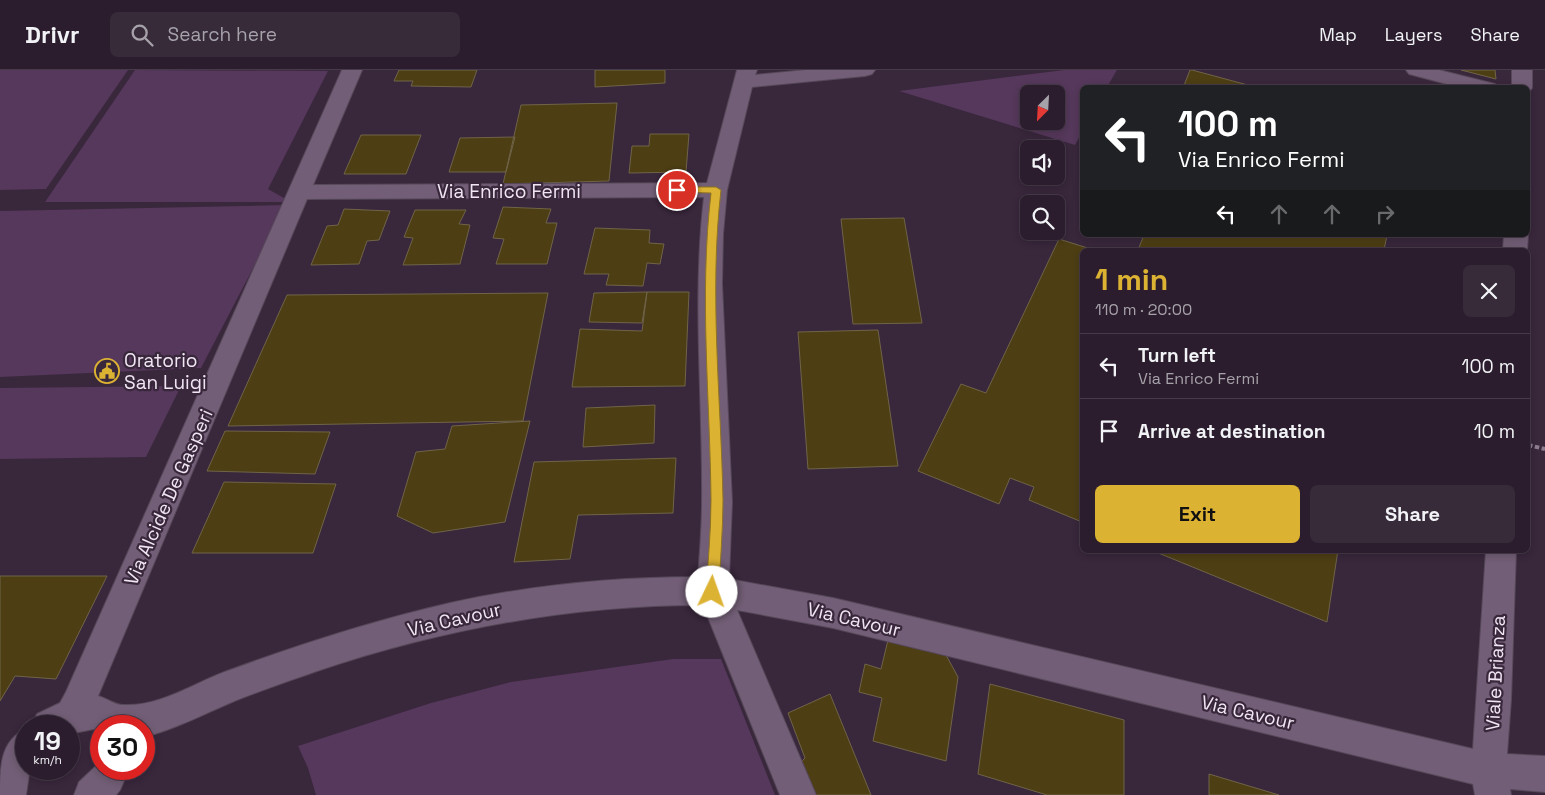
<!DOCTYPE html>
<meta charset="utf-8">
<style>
body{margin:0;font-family:"Space Grotesk",sans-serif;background:#372a39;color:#f1f3f6;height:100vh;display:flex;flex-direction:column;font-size:19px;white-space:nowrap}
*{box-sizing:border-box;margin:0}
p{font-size:16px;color:#a6a2aa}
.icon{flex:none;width:28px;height:28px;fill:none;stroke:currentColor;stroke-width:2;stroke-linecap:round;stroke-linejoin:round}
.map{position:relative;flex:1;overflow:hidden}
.side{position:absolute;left:1080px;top:178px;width:450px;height:305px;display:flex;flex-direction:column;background:#2b1d2d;border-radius:8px;box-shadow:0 2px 8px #0003,0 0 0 1px #473b49}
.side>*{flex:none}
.top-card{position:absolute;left:1080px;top:15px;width:450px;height:152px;border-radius:8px;box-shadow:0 2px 8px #0003,0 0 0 1px #473b49;background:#202124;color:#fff;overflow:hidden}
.needle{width:32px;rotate:204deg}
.buttons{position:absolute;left:1020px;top:15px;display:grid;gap:10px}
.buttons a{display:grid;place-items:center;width:45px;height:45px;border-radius:8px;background:#2b1d2d;box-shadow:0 2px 8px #0003,0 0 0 1px #473b49;font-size:25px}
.speed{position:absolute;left:15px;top:645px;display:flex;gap:10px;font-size:25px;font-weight:700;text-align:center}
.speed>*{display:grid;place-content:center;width:65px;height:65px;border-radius:50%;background:#2b1d2d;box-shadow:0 2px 8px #0003,0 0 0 1px #473b49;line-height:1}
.speed small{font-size:12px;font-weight:400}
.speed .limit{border:8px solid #d22;background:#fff;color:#111}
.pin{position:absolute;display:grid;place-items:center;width:42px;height:42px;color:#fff;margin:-21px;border:2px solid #fff;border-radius:50%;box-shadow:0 1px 5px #0007}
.me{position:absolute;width:55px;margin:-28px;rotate:3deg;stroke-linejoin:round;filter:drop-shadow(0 0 4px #0008)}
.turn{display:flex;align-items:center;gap:18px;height:105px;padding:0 15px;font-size:22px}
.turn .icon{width:65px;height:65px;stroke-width:2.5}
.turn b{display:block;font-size:35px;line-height:42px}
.lanes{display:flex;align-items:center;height:48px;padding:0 15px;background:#0003;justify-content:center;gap:25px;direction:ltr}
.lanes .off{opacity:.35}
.round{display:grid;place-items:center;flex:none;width:52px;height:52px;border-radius:8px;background:#372a39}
.headline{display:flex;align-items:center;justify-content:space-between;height:85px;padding:0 15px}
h1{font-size:30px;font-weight:600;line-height:38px;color:#dcb233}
.button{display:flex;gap:10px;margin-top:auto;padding:10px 15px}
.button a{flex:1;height:58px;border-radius:8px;background:#dcb233;color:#111;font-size:20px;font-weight:600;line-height:58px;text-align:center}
.button a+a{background:#372a39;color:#f1f3f6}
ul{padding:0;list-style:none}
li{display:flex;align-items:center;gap:15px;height:65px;padding:0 15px;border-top:1px solid #473b49}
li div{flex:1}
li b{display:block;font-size:19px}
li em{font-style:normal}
header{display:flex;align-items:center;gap:30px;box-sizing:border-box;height:70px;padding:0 25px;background:#2b1d2d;border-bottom:1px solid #473b49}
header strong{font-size:24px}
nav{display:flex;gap:28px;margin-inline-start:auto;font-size:18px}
.search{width:350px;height:45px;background:#372a39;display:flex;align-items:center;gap:12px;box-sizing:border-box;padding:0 18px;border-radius:8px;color:#a6a2aa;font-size:19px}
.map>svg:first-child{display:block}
.green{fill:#55385b;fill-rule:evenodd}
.building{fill:#4d3e14;stroke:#6f6448}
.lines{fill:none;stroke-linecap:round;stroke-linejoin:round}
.minor-casing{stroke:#564759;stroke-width:2}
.path{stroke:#8d7e8f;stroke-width:4;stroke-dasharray:4.5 2.5;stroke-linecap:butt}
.minor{fill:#725e76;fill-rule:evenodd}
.route{fill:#dcb233;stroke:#8f7421}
.labels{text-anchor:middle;stroke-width:4.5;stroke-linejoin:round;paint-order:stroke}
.street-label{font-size:19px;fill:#f1e5f3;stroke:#39273c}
.poi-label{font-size:19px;fill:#f1e5f3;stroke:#39273c;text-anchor:start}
</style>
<header>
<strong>Drivr</strong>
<div class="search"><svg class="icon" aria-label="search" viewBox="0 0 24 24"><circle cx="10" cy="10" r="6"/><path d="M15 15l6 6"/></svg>Search here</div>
<nav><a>Map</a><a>Layers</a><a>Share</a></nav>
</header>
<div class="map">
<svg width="1545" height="725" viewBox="0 0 1545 725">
<rect width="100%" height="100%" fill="#39273c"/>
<!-- green -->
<path class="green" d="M 0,0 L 128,0 L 46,119 L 0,120 Z
M 135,0 L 328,1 L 268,119 L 291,132 L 45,132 Z
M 1064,0 L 1117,0 L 1107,17 L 1082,18 L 1082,62 L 1075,75 L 899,21 ZM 1029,24 L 1056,24 L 1056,51 L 1029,51 Z
M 286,135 L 201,298 L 0,307 L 0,141 Z
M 181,316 L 146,387 L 0,389 L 0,318 Z
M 673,589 L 721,589 L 775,725 L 316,725 L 308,698 L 298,676 L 431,633 L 511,612 Z"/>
<!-- building -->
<path class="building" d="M 399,0 L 477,0 L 471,17 L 411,16 L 413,11 L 394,11 Z
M 595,0 L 665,0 L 665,13 L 595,17 Z
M 1190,0 L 1192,0 L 1259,18 L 1183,18 Z
M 1461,0 L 1495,0 L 1496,9 Z
M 617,33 L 609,111 L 503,114 L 521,35 Z
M 650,64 L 689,64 L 686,102 L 629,103 L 632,76 L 649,76 Z
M 361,65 L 421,65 L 406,104 L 344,104 Z
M 515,67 L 506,102 L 449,102 L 460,68 Z
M 503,137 L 551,139 L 546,153 L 557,153 L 547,194 L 496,194 L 504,169 L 493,168 Z
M 344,139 L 390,141 L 379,170 L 367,171 L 359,194 L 311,195 L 327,156 L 338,155 Z
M 415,140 L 466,140 L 459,154 L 470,155 L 460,194 L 403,195 L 413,168 L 404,167 Z
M 904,148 L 922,253 L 853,254 L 841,149 Z
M 595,158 L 650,160 L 649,173 L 664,174 L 660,194 L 647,193 L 643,216 L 606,215 L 609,204 L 584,204 Z
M 1144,165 L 1387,165 L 1384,180 L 1138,180 Z
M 1059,169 L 1094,180 L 1082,180 L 1082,452 L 1029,430 L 1034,417 L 1010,408 L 999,434 L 918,401 L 961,314 L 986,323 Z
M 647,222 L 642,253 L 589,252 L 594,223 Z
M 647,222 L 689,222 L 685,316 L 572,317 L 580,259 L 642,261 Z
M 548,223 L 523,351 L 228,356 L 287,225 Z
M 878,260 L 898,396 L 808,399 L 798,262 Z
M 655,335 L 654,373 L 583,377 L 586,338 Z
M 530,351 L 505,452 L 433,463 L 397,446 L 416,382 L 445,379 L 452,356 Z
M 225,361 L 330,362 L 315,404 L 207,401 Z
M 676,388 L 673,443 L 578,445 L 570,489 L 514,492 L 534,392 Z
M 224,412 L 336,414 L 313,483 L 192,483 Z
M 1151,480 L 1338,480 L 1327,552 Z
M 0,506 L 107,506 L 56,609 L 15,606 L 0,631 Z
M 888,570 L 946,585 L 958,607 L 946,691 L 873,671 L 882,628 L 859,622 L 865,594 L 881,599 Z
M 990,614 L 1124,650 L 1124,725 L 1047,725 L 978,704 Z
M 830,624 L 871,725 L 804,725 L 793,700 L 805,688 L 788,643 Z
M 1209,704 L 1279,725 L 1209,725 Z"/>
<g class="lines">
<defs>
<path id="minor" d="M 342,0 L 362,0 L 313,115 L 707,113 L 737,0 L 757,0 L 755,5 L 806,0 L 875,0 L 872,4 L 865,6 L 752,17 L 727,120 L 723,164 L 722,214 L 732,432 L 729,509 L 833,528 L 1473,679 L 1486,480 L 1516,480 L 1511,630 L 1507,684 L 1545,686 L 1545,722 L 1510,719 L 1511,725 L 1475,725 L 1473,714 L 833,558 L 737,540 L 816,725 L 780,725 L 703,535 C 572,535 442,559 317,601 C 289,611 259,621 232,632 C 202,645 175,659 144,667 L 144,656 L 101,656 L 101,664 L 94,659 L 69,664 L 69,656 L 32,656 L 37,644 L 60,633 L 66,622 ZM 704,127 C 692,228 703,330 702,431 C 702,456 700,481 698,507 C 615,507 532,515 450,533 C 376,550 301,574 230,600 C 195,612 161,637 123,635 C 115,635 106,628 98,626 L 307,129 Z
M 1406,0 L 1439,0 L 1495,14 L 1498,18 L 1462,18 L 1409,4 Z
M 1512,0 L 1532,0 L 1532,18 L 1529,22 L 1528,23 L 1528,18 L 1512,18 Z
M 1504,165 L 1528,165 L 1527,180 L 1503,180 Z
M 26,659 L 26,699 L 32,699 L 29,704 L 26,725 L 0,725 C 0,697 0,671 26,659 Z
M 101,686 L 101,699 L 129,699 L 120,720 L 116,725 L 74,725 L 79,712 L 96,696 Z"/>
</defs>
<!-- minor casing -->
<use href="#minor" class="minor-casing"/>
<!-- path -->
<path class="path" d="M 1528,375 L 1545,379"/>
<!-- minor -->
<use href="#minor" class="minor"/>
</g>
<!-- route -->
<path class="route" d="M 677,117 L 716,117 L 721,120 C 709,223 721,327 723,430 C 723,461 720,491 719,522 L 717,526 L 712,527 L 708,526 L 706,522 C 708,491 711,461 711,430 C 710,328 699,225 711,123 L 674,122 L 673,120 Z"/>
<!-- icons -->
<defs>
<symbol id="civic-ring" viewBox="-11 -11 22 22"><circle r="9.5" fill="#39273c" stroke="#dcb233" stroke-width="1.5"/><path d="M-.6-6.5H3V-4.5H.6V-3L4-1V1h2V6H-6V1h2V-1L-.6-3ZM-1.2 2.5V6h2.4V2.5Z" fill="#dcb233"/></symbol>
</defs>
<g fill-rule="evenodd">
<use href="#civic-ring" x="93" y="287" width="28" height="28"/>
</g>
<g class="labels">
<!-- street labels -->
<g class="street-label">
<text x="509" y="128">Via Enrico Fermi</text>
<text transform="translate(168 427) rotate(-66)" y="7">Via Alcide De Gasperi</text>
<text transform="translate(454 549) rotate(-13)" y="7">Via Cavour</text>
<text transform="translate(854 549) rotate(13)" y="7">Via Cavour</text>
<text transform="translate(1495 603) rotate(-87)" y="7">Viale Brianza</text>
<text transform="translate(1248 642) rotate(13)" y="7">Via Cavour</text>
</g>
<!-- poi labels -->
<g class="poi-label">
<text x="124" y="297">Oratorio<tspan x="124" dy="22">San Luigi</tspan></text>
</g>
</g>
</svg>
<div class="buttons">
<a><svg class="needle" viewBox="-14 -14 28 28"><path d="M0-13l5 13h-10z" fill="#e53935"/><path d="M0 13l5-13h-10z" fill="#a6a2aa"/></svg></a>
<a><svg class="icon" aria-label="sound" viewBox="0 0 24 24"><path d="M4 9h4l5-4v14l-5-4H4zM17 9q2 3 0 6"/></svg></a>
<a><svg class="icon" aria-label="search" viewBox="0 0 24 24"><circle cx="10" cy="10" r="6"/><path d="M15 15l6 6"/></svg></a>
</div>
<div class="speed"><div>19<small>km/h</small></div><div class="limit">30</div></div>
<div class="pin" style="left:677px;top:120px;background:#d93025"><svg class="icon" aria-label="arrive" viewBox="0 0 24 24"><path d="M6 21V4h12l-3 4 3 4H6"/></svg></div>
<svg class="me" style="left:712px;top:522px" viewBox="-20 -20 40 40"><circle r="19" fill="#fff"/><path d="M0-13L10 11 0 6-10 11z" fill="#dcb233"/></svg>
<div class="top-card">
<div class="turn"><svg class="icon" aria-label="left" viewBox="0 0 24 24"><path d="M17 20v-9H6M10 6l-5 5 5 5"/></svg><div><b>100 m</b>Via Enrico Fermi</div></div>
<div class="lanes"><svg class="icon" aria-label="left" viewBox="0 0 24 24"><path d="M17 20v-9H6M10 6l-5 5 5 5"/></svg><svg class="icon off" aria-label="ahead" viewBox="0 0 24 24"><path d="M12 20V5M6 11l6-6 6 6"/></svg><svg class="icon off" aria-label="ahead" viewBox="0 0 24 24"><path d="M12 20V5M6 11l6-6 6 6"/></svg><svg class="icon off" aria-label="right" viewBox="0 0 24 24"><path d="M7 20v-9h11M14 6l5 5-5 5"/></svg></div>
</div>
<section class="side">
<div class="headline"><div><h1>1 min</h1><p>110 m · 20:00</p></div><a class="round"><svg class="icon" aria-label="close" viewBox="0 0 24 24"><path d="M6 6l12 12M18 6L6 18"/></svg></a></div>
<ul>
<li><svg class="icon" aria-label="left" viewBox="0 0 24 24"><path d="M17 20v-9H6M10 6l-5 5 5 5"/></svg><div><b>Turn left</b><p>Via Enrico Fermi</p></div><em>100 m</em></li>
<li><svg class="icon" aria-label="arrive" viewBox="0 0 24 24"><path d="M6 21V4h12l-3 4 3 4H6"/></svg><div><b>Arrive at destination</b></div><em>10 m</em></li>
</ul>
<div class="button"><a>Exit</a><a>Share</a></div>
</section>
</div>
